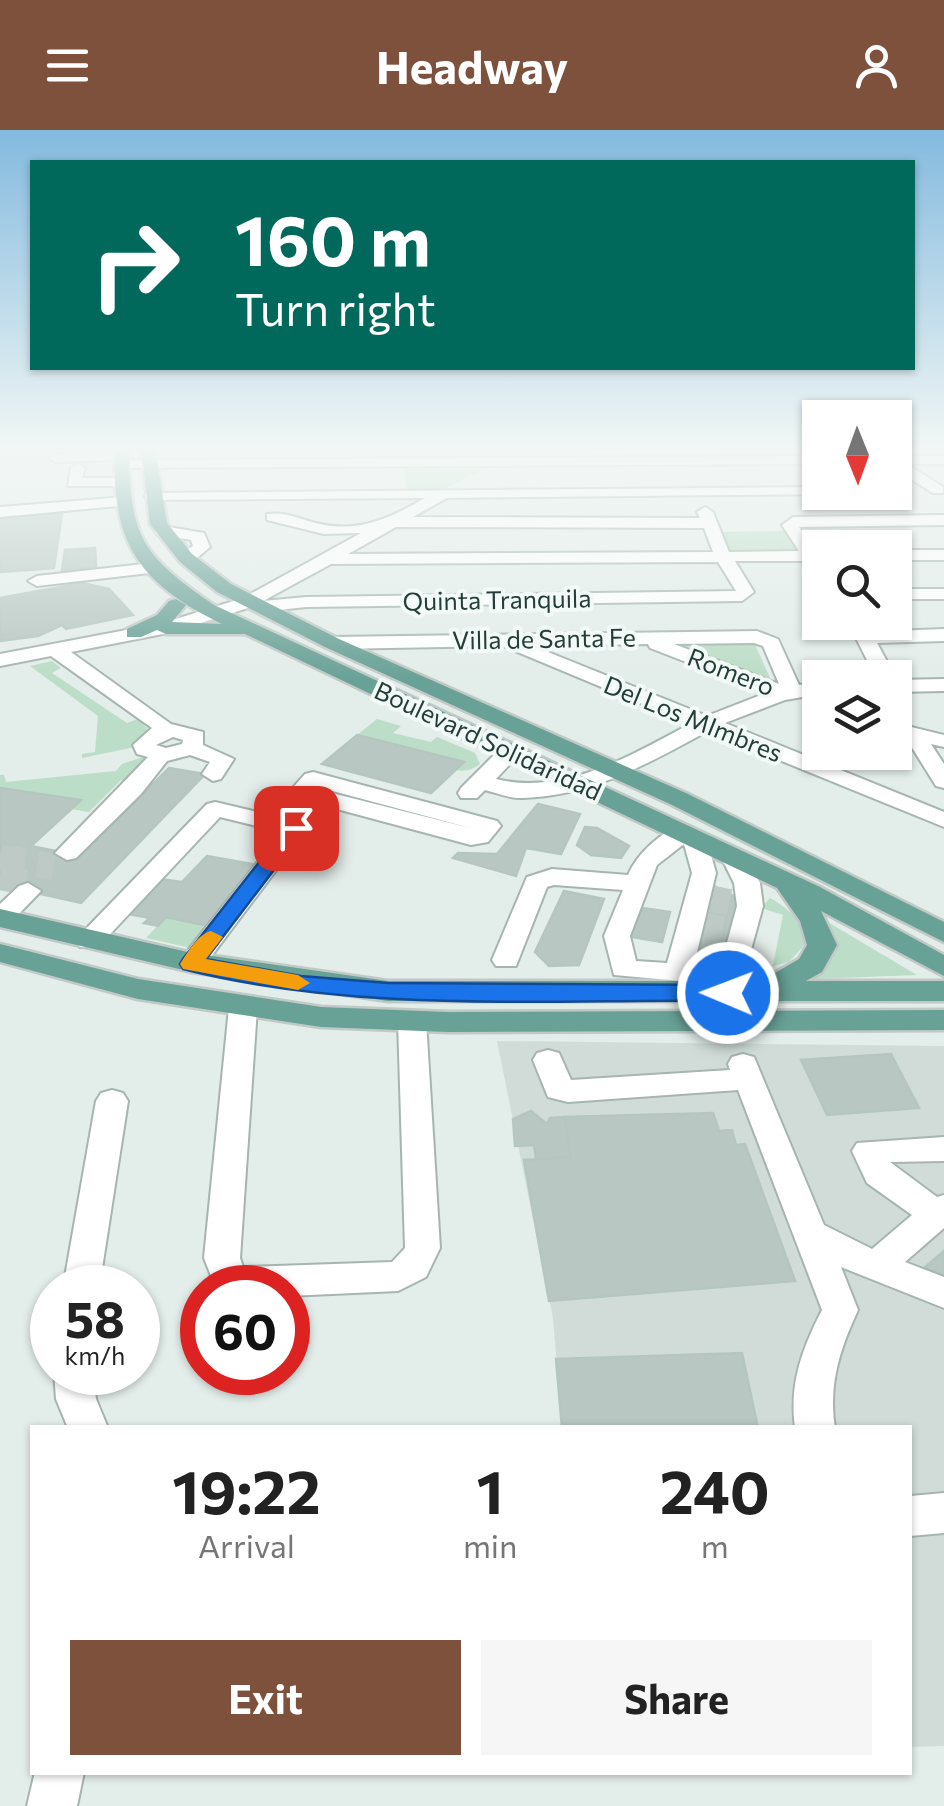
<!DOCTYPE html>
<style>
body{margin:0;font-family:Commissioner,sans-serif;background:#f6f6f6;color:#222;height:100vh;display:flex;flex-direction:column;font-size:38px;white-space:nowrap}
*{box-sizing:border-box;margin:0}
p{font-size:32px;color:#767676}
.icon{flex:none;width:55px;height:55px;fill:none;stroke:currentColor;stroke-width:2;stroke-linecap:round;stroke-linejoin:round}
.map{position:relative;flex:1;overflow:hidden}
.panel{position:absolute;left:30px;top:1295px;width:882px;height:350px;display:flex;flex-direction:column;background:#fff;border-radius:0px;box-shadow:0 2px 8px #0004}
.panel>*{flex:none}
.top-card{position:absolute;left:30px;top:30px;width:885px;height:210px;border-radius:0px;box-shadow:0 2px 8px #0004;background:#00695c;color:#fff;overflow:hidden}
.needle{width:65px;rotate:179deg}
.fabs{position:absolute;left:802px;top:270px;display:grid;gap:20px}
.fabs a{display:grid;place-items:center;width:110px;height:110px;border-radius:0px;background:#fff;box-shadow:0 2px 8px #0004;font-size:50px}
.speed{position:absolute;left:30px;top:1135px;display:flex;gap:20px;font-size:50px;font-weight:700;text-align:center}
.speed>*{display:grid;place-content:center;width:130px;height:130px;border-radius:50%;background:#fff;box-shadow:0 2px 8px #0004;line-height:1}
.speed small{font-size:25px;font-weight:400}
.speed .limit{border:15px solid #d22;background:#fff;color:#111}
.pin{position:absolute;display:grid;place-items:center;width:85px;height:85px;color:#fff;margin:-42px;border-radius:20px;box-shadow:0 5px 15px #0006}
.me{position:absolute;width:110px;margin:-55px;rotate:271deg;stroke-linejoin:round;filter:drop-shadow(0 0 8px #0008)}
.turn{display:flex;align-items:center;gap:35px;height:210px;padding:0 40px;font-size:45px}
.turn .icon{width:130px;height:130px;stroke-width:2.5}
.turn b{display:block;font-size:70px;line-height:85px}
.eta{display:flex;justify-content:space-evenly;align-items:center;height:170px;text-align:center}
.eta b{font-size:60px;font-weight:700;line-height:70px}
.button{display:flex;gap:20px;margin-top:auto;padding:20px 40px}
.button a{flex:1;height:115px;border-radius:0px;background:#7e513d;color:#fff;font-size:40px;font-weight:700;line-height:115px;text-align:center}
.button a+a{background:#f6f6f6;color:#222}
header{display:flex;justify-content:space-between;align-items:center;height:130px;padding:0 40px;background:#7e513d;color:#fff;font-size:45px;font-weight:700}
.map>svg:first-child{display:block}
.built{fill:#d1dcd8}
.green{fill:#bcddc7}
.building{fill:#b8c7c2;stroke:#b5c6c0;stroke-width:2.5}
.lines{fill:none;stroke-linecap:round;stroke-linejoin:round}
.minor-tunnel{stroke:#bdcac6;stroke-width:26;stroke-dasharray:26 12;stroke-linecap:butt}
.minor-casing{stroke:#a6b5b0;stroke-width:4}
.major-casing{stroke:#c1c9c7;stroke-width:5}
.minor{fill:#fff;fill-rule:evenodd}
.major{fill:#68a196;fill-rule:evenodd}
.route{fill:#1a73e8;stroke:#114b97;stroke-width:2.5}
.slow{fill:#f59e0b}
.labels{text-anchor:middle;stroke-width:8;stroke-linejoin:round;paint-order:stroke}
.far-street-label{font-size:25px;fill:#233e38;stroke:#f3f9f7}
</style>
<header><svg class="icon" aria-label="menu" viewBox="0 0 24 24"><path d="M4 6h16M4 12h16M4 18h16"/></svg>Headway<svg class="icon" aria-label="person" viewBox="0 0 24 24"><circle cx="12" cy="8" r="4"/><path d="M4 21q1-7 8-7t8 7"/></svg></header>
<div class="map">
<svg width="944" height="1676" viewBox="0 0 944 1676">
<rect width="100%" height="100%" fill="#e3ede9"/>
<!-- built -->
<path class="built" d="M 497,911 L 944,916 L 944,1616 L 910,1617 L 910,1298 L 562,1297 L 553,1188 Z"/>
<!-- green -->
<path class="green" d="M 489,336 L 442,360 L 405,361 L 405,337 Z
M 786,401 L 799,422 L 729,422 L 719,402 Z
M 644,508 L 752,508 L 775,559 Z
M 52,531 L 61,538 L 52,543 L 127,593 L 138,589 L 149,601 L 135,617 L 82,628 L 82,624 L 95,622 L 98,586 L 30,536 Z
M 377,589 L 401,596 L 393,603 L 431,612 L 437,607 L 475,623 L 480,634 C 472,640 465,642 455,640 L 462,631 L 357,605 Z
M 146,626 L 150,627 L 129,649 L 121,650 L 89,682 L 71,679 L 80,670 L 0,658 L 0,645 L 4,645 L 6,652 L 116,641 L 122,634 Z
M 770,768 C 789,779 803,790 807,812 L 789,832 L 752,841 L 750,834 L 773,835 L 783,785 L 761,778 Z
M 166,787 L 209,796 L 191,818 L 146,808 Z
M 826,791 L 917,845 L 814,849 C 831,827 844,818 826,791 Z"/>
<!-- building -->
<path class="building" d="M 62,383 L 54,438 L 0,442 L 0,386 Z
M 95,418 L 96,437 L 62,440 L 65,420 Z
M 82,453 L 109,459 L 133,485 L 66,499 L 62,495 L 38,506 L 0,511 L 0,468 Z
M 357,605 L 464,632 L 431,663 L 322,634 Z
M 169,638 L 205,644 L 81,773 L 0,755 L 0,658 L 81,670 L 31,716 L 80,726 Z
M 538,674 L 580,684 L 561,724 L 526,718 L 516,746 L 453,728 L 458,723 L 497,724 Z
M 585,697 L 597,698 L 629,716 L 621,728 L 591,725 L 577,715 Z
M 207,726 L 258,735 L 209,796 L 166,787 L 158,796 L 144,793 L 150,788 L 128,784 L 160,749 L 182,752 Z
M 710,754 L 739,769 L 722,838 L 686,839 Z
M 564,761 L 604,769 L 579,835 L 549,836 L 535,822 Z
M 636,777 L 670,782 L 662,812 L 627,806 Z
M 891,924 L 919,978 L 827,985 L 801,930 Z
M 531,981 L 547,994 L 550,988 L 564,987 L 571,1027 L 536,1029 L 534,1015 L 515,1016 L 513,989 Z
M 713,983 L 719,1001 L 732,1000 L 736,1015 L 745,1014 L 795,1151 L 549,1171 L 524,1030 L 571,1027 L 564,987 Z
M 944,1121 L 944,1145 L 924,1138 Z
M 742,1223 L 758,1298 L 562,1298 L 556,1229 Z"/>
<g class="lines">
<!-- minor-tunnel -->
<path class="minor-tunnel" d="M 0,727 L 54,737
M 0,747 L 36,754
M 704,767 L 743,775
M 697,795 L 734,801
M 690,821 L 726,828"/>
<defs>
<path id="minor" d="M 122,322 L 129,326 L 123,330 L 820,326 L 820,334 L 122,338 L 115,334 L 120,330 L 56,332 L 49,328 L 56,324 Z
M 895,326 L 944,326 L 944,334 L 907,334 L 943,357 L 943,363 L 933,363 L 895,339 Z
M 78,334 L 85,338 L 82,348 L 123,348 L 130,352 L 123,356 L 68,356 L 71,338 Z
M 820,357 L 820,362 L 825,364 L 447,368 L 413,387 L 700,388 L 697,382 L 705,377 L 713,382 L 729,422 L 799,421 L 782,395 L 793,387 L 944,385 L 944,395 L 799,397 L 816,421 L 820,421 L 820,438 L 810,438 L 806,431 L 735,431 L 754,462 L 742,471 L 306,477 L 260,482 L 251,477 L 173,502 L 71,522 L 171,594 L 203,602 L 203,615 L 234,629 L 221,649 L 213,651 L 202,644 L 210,632 L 190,625 L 167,631 L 141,664 L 76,728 L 67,730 L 55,723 L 148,627 L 137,624 L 133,615 L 152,598 L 51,526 L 0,536 L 0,524 L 163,493 L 243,468 L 361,403 L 324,404 L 267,390 L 267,384 C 287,381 301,390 320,394 C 360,403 392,387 425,368 L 152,370 L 145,366 L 147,363 ZM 396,397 L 704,398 L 713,422 L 348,424 ZM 718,432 L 736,461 L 306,467 L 263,471 L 331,434 ZM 173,607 L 183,610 L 182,614 L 166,618 L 156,615 Z
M 124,367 L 129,369 L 129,375 L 0,387 L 0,377 Z
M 163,396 L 204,403 L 210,417 L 192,432 L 180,432 L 180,424 L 193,416 L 191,410 L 157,404 L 155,401 Z
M 895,420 L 944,420 L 944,430 L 895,430 Z
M 152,433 L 158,434 L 158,442 L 37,456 L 28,451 L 37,446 Z
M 895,459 L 944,459 L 944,469 L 895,469 Z
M 944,499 L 944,511 L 877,513 L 896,548 L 895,549 L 876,548 L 856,508 L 865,502 Z
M 757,501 L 778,509 L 799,555 L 820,552 L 820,564 L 785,570 L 725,593 L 944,682 L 944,697 L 708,601 C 649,633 592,666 523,668 C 511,669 497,663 485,660 L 477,668 L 461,668 L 458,663 L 461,658 L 502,617 L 518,617 L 521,622 L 496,649 C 565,666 631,625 690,594 L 503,516 L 332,519 L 323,513 L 332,507 ZM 754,513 L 763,516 L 779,554 L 674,514 ZM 648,514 L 650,518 L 766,563 L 707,586 L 533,516 Z
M 944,549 L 944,561 L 895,562 L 895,550 Z
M 895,593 L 944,605 L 944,617 L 931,614 L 944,634 L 944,658 L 936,656 L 906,608 L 895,605 Z
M 313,642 L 497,691 L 501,696 L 488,712 L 471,715 L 292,667 L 289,662 L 305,644 ZM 318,657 L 474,699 L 316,659 Z
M 215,672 L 304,693 L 308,698 L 201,840 L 181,840 L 177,834 L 281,702 L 220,687 L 98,817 L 80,817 L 76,811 L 80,805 L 207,674 Z
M 684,695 L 706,707 L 716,743 L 694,835 L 720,837 L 712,828 L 725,820 L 737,776 L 734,753 L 720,725 L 723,720 L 741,720 L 760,753 L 763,776 L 743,849 L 725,855 L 614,845 L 604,806 L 623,760 L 554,755 L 547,757 L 516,836 L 496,836 L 492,830 L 527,747 L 552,739 L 628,745 C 637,724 662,700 684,695 ZM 684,714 L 692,743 L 667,833 L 636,831 L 630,806 L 657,735 Z
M 28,753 L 41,761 L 9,794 L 0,796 L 0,774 L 19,756 Z
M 243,869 L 253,871 L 257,878 L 240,1128 L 243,1137 L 392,1132 L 405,1118 L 398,891 L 402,884 L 422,884 L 426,891 L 440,1118 L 426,1147 L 398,1161 L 288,1166 L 288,1158 L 215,1156 L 204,1128 L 229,878 L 233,871 Z
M 548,920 L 559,923 L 571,950 L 730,940 L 728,934 L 732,927 L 743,924 L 754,927 L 824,1095 L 872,1119 L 912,1085 L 867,1053 L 852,1021 L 857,1013 L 944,1007 L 944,1031 L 890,1032 L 937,1067 L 944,1065 L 944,1098 L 905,1132 L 944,1147 L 944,1178 L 841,1137 L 858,1180 C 840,1219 828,1254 835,1298 L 795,1298 C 789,1254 802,1219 822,1180 L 738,960 L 568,972 L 548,967 L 533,930 L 537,923 Z
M 112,960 L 123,963 L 128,971 L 99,1158 L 63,1158 L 96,971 L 101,963 Z
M 54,1242 L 92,1242 L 96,1269 L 108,1298 L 68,1298 L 56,1269 Z
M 944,1363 L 944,1403 L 910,1406 L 910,1366 Z
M 35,1642 L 84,1642 L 77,1676 L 27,1676 Z"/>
<path id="major" d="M 115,317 L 129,317 C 130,407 140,424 214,475 L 820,757 L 944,825 L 944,846 L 821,781 L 837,815 L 822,842 L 806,851 L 944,851 L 944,871 L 388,871 L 192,842 L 0,797 L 0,779 L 192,823 L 388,851 L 761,851 L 799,829 L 807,815 L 800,791 L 777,758 L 245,504 L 166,504 L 157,500 L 141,507 L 127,507 L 127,499 L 157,485 L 169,471 L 176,469 L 186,475 L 172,492 L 222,494 C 136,452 111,411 115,317 Z
M 141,317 L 155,317 L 167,393 L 192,424 L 231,454 L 339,509 L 688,664 L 944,792 L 944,812 L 670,674 L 325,517 L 217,462 L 180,432 L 150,394 Z
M 0,814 L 138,849 L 321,877 L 448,882 L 944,880 L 944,900 L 448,902 L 321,897 L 138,869 L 0,832 Z"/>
</defs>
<!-- minor casing -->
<use href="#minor" class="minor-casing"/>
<!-- major casing -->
<use href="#major" class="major-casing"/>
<!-- minor -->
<use href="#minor" class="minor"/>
<!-- major -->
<use href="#major" class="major"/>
</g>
<!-- sky -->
<linearGradient id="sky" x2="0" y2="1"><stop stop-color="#83bade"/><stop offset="0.58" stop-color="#f2f7f5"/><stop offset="1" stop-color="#f2f7f5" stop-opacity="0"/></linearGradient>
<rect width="944" height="551" fill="url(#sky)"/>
<!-- route -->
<path class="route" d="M 296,692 L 306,698 L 206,829 L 301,846 L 388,853 L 728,855 L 740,863 L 728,871 C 549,869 359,884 183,839 L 180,834 L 183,829 L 289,694 Z"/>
<!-- slow -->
<path class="slow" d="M 211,801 L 223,807 L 206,829 L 298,845 L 310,853 L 298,860 L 183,839 L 180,834 C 188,822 198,804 211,801 Z"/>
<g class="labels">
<!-- far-street labels -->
<g class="far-street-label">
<text transform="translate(497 470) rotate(-1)" y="9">Quinta Tranquila</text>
<text transform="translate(544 509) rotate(-1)" y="9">Villa de Santa Fe</text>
<text transform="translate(731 542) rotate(21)" y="9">Romero</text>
<text transform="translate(693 589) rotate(22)" y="9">Del Los MImbres</text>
<text transform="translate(488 611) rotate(25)" y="9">Boulevard Solidaridad</text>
</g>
</g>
</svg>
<div class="fabs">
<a><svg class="needle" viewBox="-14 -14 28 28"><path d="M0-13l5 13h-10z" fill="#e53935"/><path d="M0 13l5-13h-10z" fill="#767676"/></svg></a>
<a><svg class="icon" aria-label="search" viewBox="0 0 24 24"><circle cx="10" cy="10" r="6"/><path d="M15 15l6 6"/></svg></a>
<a><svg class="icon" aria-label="layers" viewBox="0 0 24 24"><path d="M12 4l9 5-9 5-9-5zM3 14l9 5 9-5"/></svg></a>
</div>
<div class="speed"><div>58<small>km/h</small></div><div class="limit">60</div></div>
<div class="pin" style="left:296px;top:698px;background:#d93025"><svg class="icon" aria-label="arrive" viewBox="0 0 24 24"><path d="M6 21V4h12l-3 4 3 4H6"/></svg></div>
<svg class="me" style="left:728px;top:863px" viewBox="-20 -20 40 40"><circle r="17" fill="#1a73e8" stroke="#fff" stroke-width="3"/><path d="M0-11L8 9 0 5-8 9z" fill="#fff"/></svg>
<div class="top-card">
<div class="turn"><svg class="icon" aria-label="right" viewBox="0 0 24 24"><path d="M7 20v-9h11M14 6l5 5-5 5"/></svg><div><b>160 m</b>Turn right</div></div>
</div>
<section class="panel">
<div class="eta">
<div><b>19:22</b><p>Arrival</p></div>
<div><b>1</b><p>min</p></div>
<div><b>240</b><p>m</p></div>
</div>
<div class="button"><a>Exit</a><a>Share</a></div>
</section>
</div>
